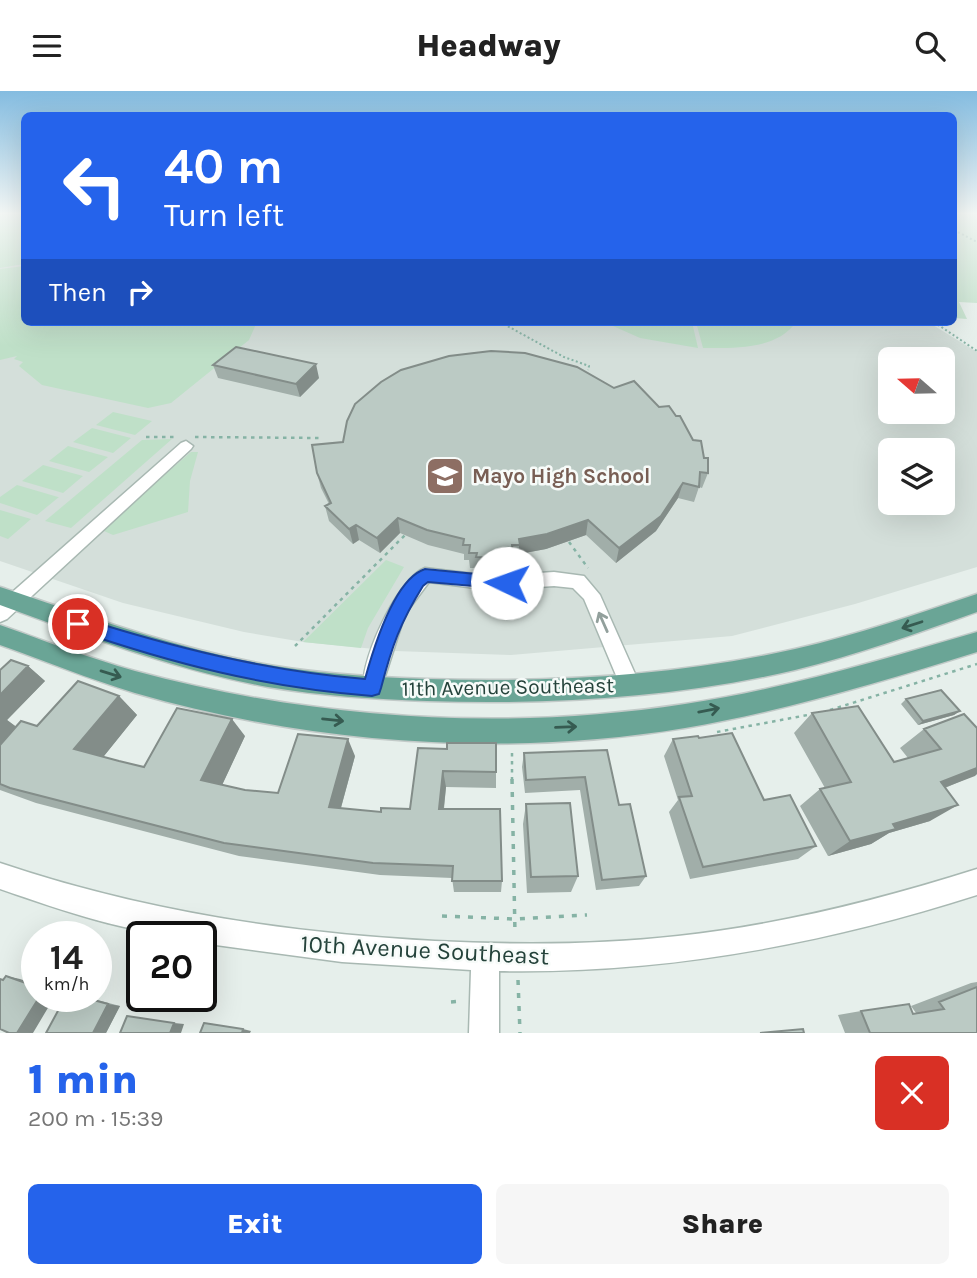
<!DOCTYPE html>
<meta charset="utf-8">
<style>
body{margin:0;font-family:Karla,sans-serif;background:#f6f6f6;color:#222;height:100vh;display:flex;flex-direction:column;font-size:26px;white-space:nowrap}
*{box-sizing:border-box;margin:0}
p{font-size:23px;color:#767676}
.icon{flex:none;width:38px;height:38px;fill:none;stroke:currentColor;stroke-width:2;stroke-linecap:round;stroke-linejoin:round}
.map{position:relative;height:942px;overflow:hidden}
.panel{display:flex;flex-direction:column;background:#fff;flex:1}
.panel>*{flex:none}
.banner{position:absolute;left:21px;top:21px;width:936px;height:214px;border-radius:10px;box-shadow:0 7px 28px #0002;background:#2563eb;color:#fff;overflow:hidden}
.needle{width:46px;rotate:290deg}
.buttons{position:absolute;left:878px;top:256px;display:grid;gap:14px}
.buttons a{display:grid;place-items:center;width:77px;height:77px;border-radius:10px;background:#fff;box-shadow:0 7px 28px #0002;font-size:35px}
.speed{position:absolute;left:21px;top:830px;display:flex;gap:14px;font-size:35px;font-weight:700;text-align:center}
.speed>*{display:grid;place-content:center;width:91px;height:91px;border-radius:50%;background:#fff;box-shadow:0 7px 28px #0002;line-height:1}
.speed small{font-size:18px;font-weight:400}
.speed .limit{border:4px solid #111;border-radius:10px;background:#fff;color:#111}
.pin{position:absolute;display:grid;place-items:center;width:60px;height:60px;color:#fff;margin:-30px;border:4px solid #fff;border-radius:50%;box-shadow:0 2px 7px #0007}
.me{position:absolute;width:77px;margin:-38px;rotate:273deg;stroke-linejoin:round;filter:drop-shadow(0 0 5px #0008)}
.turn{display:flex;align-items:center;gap:24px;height:147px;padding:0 28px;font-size:32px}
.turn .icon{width:91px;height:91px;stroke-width:2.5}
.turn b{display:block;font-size:49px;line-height:60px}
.then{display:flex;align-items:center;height:66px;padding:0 28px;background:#0003;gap:14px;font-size:26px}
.round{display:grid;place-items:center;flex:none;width:74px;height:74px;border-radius:10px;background:#f6f6f6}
.headline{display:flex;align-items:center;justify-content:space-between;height:119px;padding:0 28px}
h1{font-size:42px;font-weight:800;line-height:52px;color:#2563eb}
.cta{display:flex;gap:14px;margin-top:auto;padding:14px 28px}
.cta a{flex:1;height:80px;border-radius:10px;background:#2563eb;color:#fff;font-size:28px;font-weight:800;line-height:80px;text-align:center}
.cta a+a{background:#f6f6f6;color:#222}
header{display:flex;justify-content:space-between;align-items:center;height:91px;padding:0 28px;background:#fff;font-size:32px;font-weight:800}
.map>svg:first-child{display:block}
.built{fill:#d4dfda;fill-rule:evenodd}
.green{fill:#bfe0c8}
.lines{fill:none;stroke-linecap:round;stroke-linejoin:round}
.minor-casing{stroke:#a8b8b2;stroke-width:3}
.major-casing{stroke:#c2cac8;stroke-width:3}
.path-far2{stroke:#86b3a5;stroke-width:2;stroke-dasharray:2 2.5;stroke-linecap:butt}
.path-far1{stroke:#86b3a5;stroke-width:2.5;stroke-dasharray:3.5 4.5;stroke-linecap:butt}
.path{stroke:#86b3a5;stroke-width:3.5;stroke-dasharray:5 8;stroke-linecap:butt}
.minor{fill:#fff;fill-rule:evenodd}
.major{fill:#6aa596;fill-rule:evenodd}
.wall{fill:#a1aea9}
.shaded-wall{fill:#838d89}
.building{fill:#bbcac4;stroke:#838d89;stroke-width:2}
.oneway{stroke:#92a09c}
.oneway2{stroke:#365b51}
.route{fill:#2563eb;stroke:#184099;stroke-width:2}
.labels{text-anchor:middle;stroke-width:5;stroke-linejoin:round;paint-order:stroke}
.education-label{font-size:21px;font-weight:bold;fill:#785e54;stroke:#f7fbf9;text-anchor:start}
.street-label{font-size:21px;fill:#24423a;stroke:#f7fbf9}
.near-street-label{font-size:24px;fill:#24423a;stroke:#f7fbf9}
</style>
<header><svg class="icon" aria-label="menu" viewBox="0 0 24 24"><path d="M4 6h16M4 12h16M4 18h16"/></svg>Headway<svg class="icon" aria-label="search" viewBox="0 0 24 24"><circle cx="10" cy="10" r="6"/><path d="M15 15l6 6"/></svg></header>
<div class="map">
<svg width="977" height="942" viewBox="0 0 977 942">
<rect width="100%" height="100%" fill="#e6efeb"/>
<!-- built -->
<path class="built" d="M 24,161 L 24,231 L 928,231 L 977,261 L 977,476 L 855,513 L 732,545 L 511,564 L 395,560 L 303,551 L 244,541 L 123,512 L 0,470 L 0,163 ZM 891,268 L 943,268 L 943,320 L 891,320 ZM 891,359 L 943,359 L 943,411 L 891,411 Z"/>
<!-- green -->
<path class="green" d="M 0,123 L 24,123 L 24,173 L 0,177 Z
M 954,123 L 977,123 L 977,212 L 959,211 L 967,228 L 954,227 Z
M 24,175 L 24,231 L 257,231 L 249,249 L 171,312 L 148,317 L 42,294 L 19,275 L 23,271 L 14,268 L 17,265 L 0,269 L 0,178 Z
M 604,231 L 692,231 L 698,257 L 640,247 Z
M 696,231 L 796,231 C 777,259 733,257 703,257 Z
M 113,321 L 152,330 L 135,344 L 96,334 Z
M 92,337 L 131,347 L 113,362 L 73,351 Z
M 172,348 L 71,437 L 45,430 L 142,349 Z
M 68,355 L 108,366 L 89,381 L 49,370 Z
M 191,361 L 198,361 L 190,390 L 188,421 L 113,444 L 104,440 L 110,431 Z
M 43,374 L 83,385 L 63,402 L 22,390 Z
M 17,394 L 58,406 L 59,406 L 37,424 L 0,412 L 0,406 Z
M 0,419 L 31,428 L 8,448 L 0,445 Z
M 386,469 L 404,476 L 368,537 L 361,557 L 303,551 Z"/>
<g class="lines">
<defs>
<path id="minor" d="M 186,350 L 193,355 L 191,358 L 7,528 L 0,531 L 0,512 L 181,352 Z
M 425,477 L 491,485 L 554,481 L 584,485 L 600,504 L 640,594 L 637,601 L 630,603 L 623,601 L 584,508 L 573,497 L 554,495 L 491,499 L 429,491 L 405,523 L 379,604 L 372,606 L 365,604 C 354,580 398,486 425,477 Z
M 0,772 C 142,820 286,842 435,850 C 516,854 598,854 678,845 C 780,834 879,809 977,778 L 977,804 C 821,854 663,883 499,880 L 499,942 L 469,942 L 471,879 L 342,871 L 201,852 L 201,845 C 132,845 65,820 0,798 Z"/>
<path id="major" d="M 0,496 C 82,523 163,553 248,570 C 307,582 367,586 427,588 C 549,592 675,585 795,558 C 857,544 917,523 977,503 L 977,521 C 917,542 857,564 795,579 C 675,607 549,614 427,610 C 374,608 321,605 268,596 C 176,579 88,546 0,514 Z
M 0,534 C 45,550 89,567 135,580 C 312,628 504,641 685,613 C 784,598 881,569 977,541 L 977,561 C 881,591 784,620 685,637 C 504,667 311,653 135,602 C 89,588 45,570 0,554 Z"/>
</defs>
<!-- minor casing -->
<use href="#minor" class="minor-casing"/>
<!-- major casing -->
<use href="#major" class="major-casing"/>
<!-- path-far2 -->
<path class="path-far2" d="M 954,139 L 977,151
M 500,231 L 564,266 L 589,275 L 588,279
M 934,231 L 977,260"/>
<!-- path-far1 -->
<path class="path-far1" d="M 146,346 L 174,346
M 195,346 L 321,347
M 569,451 L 588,477
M 295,555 L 405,444
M 830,619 L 977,573
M 717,641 L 813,623
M 512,662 L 512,690"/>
<!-- path -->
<path class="path" d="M 512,688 L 515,843
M 442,825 L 514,828 L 587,824
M 518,889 L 520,942
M 451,911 L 463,910"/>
<!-- minor -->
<use href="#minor" class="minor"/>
<!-- major -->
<use href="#major" class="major"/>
</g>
<!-- wall -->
<path class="wall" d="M 213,274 L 319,287 L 300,306 L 218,287 Z
M 347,330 L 708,382 L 702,397 L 699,396 L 694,411 L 678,407 L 656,440 L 616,472 L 586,444 L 546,458 L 519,463 L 519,469 L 513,469 L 513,477 L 505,477 L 505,481 L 477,481 L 476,477 L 470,477 L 469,469 L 464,469 L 464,463 L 428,454 L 400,442 L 380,462 L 359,449 L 353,453 L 329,430 L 325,415 L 329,413 L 321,397 L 317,382 L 343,351 Z
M 28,575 L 45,590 L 7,629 L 16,636 L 37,635 L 119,605 L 137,624 L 103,666 L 144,676 L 245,645 L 222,694 L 245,699 L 278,702 L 355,665 L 341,717 L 381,721 L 410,718 L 418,657 L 496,681 L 496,697 L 446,696 L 444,718 L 502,790 L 501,801 L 454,801 L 452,787 L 380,784 L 239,765 L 36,712 L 0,699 L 0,579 Z
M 906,608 L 960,620 L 954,624 L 918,634 L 901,613 Z
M 812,622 L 894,671 L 908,667 L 900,657 L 924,638 L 977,637 L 977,683 L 945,697 L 930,730 L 889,742 L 871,753 L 828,765 L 800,715 L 820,698 L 825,697 L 794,642 Z
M 699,647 L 764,709 L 816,755 L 798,768 L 690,788 L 669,721 L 678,709 L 664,665 L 673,648 Z
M 607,659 L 619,714 L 646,785 L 639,795 L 596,799 L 580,699 L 525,702 L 522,676 L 524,662 Z
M 526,713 L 578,785 L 571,801 L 527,802 L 523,733 Z
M 977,891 L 977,942 L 845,942 L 838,924 L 861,920 L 916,922 L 911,915 L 971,892 Z
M 66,905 L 82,905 L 120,915 L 106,942 L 46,942 Z"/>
<!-- shaded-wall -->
<path class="shaded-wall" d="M 316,273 L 319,287 L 300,306 L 296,293 Z
M 683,392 L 678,407 L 656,440 L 616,472 L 619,457 Z
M 398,427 L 400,442 L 380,462 L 377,447 Z
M 588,429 L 586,444 L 546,458 L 519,463 L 519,448 Z
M 356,434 L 359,449 L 353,453 L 349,438 Z
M 28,575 L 45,590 L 7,629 L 18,637 L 0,657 L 0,604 Z
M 119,605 L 137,624 L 96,675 L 74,658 Z
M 960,620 L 954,624 L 918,634 L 923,630 Z
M 232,628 L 245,645 L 217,705 L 201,689 Z
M 348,648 L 355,665 L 337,731 L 329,716 Z
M 977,677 L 977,683 L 975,685 L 915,708 L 941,691 Z
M 443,680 L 446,696 L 442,733 L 439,718 Z
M 958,714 L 930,730 L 889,742 L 871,753 L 828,765 L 850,750 L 893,733 Z
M 6,885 L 20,888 L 37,894 L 37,896 Z
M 40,905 L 55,905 L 33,942 L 17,942 Z
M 108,913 L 120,915 L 106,942 L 93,942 Z
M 174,932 L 184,933 L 181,942 L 170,942 Z
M 243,938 L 251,940 L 250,942 L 242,942 Z"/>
<!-- building -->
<path class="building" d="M 236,256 L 316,273 L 296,293 L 213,274 Z
M 491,260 L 525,262 L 577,276 L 614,297 L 634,290 L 659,316 L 669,315 L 676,325 L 680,325 L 693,349 L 701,350 L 704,367 L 708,367 L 708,382 L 700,381 L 699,396 L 683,392 L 661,425 L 619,457 L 588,429 L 547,443 L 519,448 L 520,454 L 512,454 L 513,462 L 505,462 L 505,467 L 476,466 L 477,462 L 469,462 L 470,454 L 463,454 L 464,448 L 427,439 L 398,427 L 377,447 L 356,434 L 349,438 L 325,415 L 331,412 L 317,382 L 312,354 L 343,351 L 347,330 L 355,313 L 381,291 L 401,279 L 449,265 Z
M 11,569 L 28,575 L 0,604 L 0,579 Z
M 78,590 L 119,605 L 74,658 L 119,670 L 144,676 L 177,617 L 232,628 L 201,689 L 245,699 L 278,702 L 298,643 L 348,648 L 329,716 L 381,721 L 381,717 L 410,718 L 418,657 L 447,658 L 447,652 L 496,652 L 496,681 L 443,680 L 439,718 L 500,718 L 502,790 L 452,790 L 453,775 L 373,772 L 224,752 L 10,697 L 0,693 L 0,654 L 21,630 L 37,635 Z
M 941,599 L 960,620 L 923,630 L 906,608 Z
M 858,615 L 894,671 L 941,658 L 924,638 L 964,623 L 977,637 L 977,677 L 941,691 L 958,714 L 893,733 L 896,738 L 850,750 L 820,698 L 851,691 L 812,622 Z
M 732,642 L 764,709 L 790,704 L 816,755 L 703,776 L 679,706 L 692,705 L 673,648 L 698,645 L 699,647 Z
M 607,659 L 619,714 L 630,713 L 646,785 L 602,789 L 585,686 L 526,689 L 524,662 Z
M 570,712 L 578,785 L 531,786 L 526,713 Z
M 6,885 L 37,896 L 37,905 L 40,905 L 17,942 L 9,942 L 0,938 L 0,888 L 3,889 Z
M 977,896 L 977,942 L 870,942 L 861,920 L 909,913 L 913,923 L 944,918 L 939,911 Z
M 66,905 L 79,905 L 108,913 L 93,942 L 46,942 Z
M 127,925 L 174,932 L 170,942 L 120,942 Z
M 204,932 L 243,938 L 242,942 L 200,942 Z
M 803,938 L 804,942 L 760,942 Z"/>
<!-- one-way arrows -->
<defs><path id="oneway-shaft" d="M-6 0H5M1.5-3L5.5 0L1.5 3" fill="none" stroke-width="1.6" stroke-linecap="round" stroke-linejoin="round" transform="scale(1.75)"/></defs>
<use class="oneway" href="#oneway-shaft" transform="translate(603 531) rotate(-114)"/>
<g class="oneway2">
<use href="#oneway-shaft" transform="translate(912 534) rotate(162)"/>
<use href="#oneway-shaft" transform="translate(111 583) rotate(17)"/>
<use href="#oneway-shaft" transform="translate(709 619) rotate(-11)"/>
<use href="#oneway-shaft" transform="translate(333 629) rotate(6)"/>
<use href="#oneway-shaft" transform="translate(566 636) rotate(-2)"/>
</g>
<!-- sky -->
<linearGradient id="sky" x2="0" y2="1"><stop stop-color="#84bce0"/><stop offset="0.48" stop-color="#f4f8f6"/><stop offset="1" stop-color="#f4f8f6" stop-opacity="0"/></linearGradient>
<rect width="977" height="255" fill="url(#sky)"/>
<!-- route -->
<path class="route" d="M 425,478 L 507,486 L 515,492 L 507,498 L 428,491 L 423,495 C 400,532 392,555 381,597 L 379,603 L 372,605 C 263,596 174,573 72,538 L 69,533 L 72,528 L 78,526 C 172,556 266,580 365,588 C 373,559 394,488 425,478 Z"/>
<!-- icons -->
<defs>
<symbol id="school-square" viewBox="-11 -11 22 22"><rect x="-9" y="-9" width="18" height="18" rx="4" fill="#8d6e63" stroke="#f7fbf9"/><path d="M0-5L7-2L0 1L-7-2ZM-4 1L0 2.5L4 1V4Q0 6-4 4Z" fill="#fff"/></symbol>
</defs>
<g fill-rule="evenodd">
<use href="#school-square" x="423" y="363" width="44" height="44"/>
</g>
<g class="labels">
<!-- education labels -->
<g class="education-label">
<text x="472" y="392">Mayo High School</text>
</g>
<!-- street labels -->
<g class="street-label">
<text transform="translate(508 596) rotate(-1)" y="7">11th Avenue Southeast</text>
</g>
<!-- near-street labels -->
<g class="near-street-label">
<text transform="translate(425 859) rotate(3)" y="8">10th Avenue Southeast</text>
</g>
</g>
</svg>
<div class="buttons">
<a><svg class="needle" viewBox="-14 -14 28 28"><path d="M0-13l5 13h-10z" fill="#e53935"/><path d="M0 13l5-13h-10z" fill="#767676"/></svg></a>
<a><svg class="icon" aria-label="layers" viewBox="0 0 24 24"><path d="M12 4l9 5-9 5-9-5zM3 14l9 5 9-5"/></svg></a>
</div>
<div class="speed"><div>14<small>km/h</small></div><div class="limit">20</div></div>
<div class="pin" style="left:78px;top:533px;background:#d93025"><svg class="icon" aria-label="arrive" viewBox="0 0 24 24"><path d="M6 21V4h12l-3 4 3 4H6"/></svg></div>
<svg class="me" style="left:507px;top:492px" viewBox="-20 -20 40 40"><circle r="19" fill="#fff"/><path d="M0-13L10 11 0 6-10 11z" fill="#2563eb"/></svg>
<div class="banner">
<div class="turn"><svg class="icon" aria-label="left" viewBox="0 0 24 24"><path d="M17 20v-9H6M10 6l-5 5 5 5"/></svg><div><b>40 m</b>Turn left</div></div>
<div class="then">Then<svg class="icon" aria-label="right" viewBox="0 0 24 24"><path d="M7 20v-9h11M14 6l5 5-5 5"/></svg></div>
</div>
</div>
<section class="panel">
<div class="headline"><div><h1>1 min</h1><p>200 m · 15:39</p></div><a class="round" style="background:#d93025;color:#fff"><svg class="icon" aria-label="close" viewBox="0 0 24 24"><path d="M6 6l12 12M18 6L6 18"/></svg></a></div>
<div class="cta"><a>Exit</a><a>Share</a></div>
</section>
